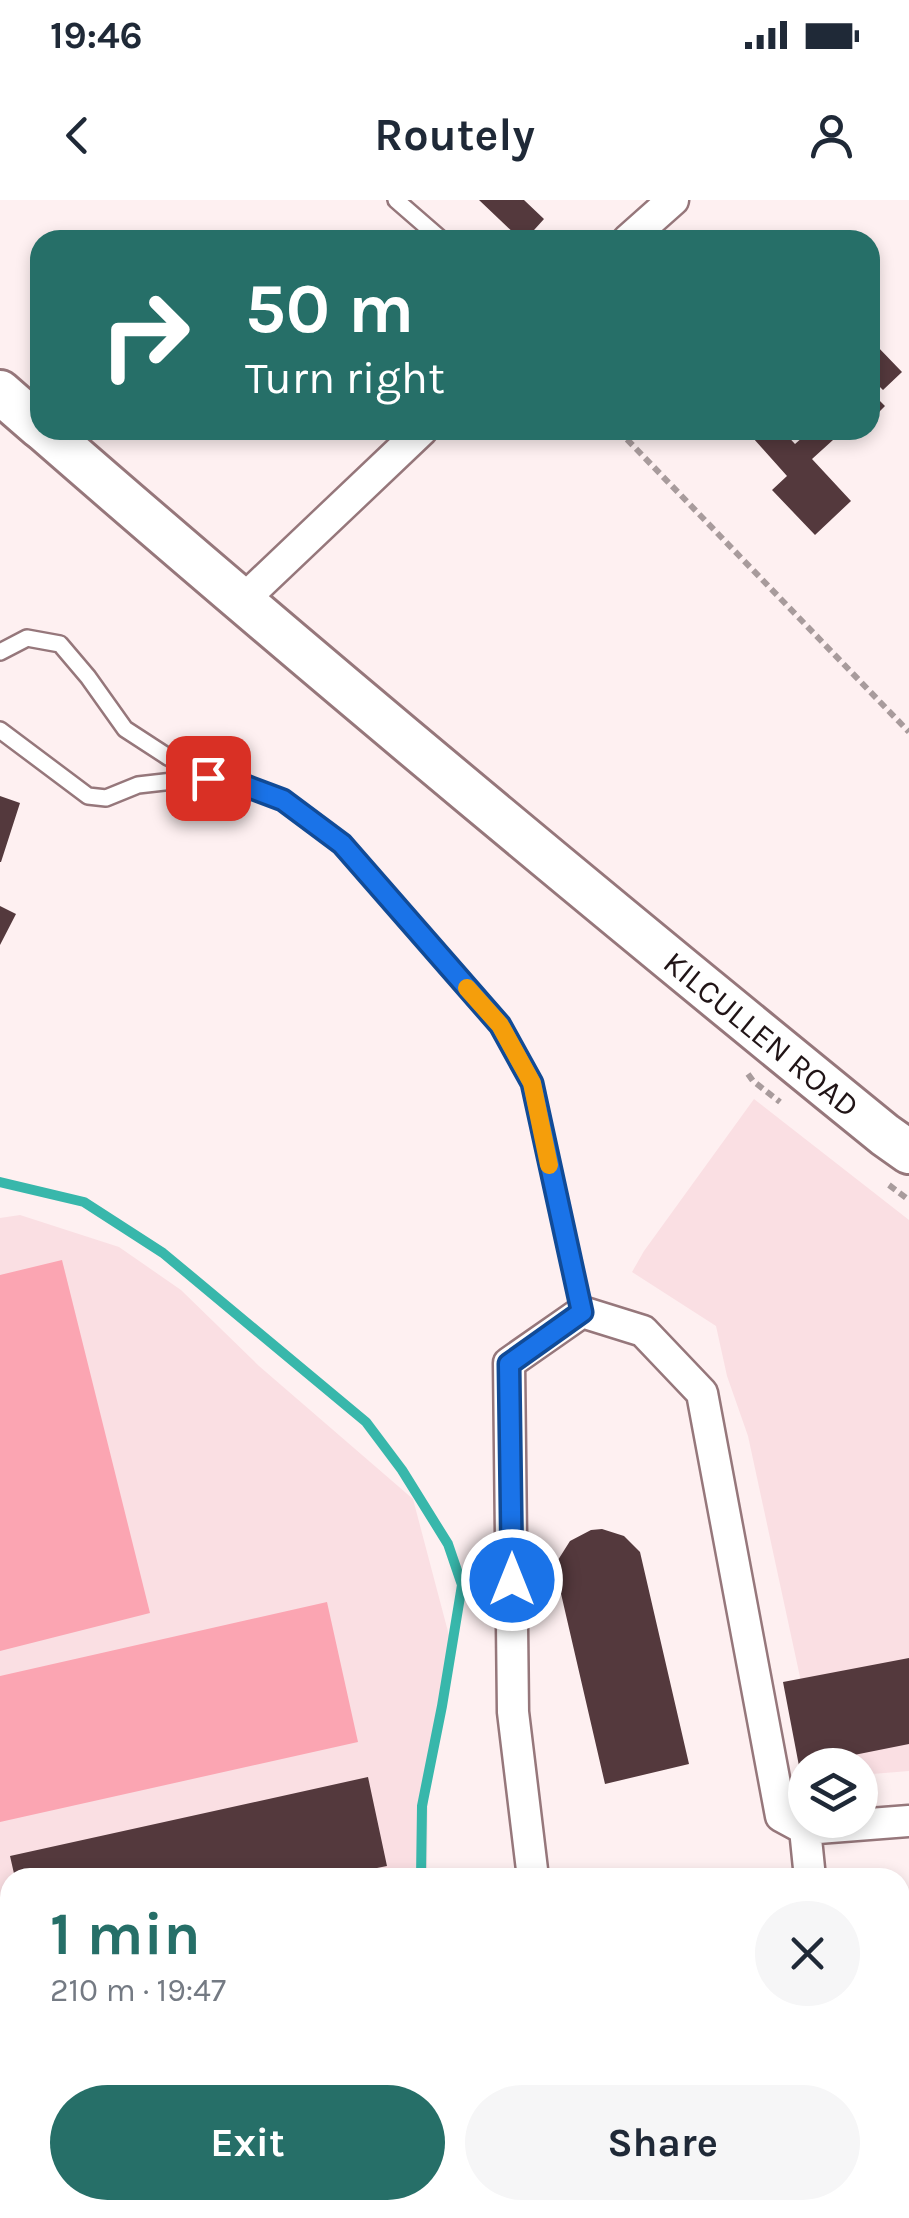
<!DOCTYPE html>
<meta charset="utf-8">
<style>
body{margin:0;font-family:Karla,sans-serif;background:#f6f6f7;color:#1f2937;height:100vh;display:flex;flex-direction:column;font-size:38px;white-space:nowrap}
*{box-sizing:border-box;margin:0}
p{font-size:32px;color:#747a83}
.icon{flex:none;width:55px;height:55px;fill:none;stroke:currentColor;stroke-width:2;stroke-linecap:round;stroke-linejoin:round}
.map{position:relative;flex:1;overflow:hidden}
.panel{position:absolute;left:0px;top:1668px;width:910px;height:352px;display:flex;flex-direction:column;background:#fff;border-radius:30px 30px 0 0;box-shadow:0 5px 15px #0003}
.panel>*{flex:none}
.top-card{position:absolute;left:30px;top:30px;width:850px;height:210px;border-radius:30px;box-shadow:0 5px 15px #0003;background:#266f68;color:#fff;overflow:hidden}
.buttons{position:absolute;left:788px;top:1548px;display:grid;gap:20px}
.buttons a{display:grid;place-items:center;width:90px;height:90px;border-radius:50%;background:#fff;box-shadow:0 5px 15px #0003;font-size:50px}
.pin{position:absolute;display:grid;place-items:center;width:85px;height:85px;color:#fff;margin:-42px;border-radius:20px;box-shadow:0 5px 15px #0006}
.me{position:absolute;width:110px;margin:-55px;rotate:0deg;stroke-linejoin:round;filter:drop-shadow(0 0 8px #0008)}
.turn{display:flex;align-items:center;gap:35px;height:210px;padding:0 50px;font-size:45px}
.turn .icon{width:130px;height:130px;stroke-width:2.5}
.turn b{display:block;font-size:70px;line-height:85px}
.round{display:grid;place-items:center;flex:none;width:105px;height:105px;border-radius:52px;background:#f6f6f7}
.headline{display:flex;align-items:center;justify-content:space-between;height:170px;padding:0 50px}
h1{font-size:60px;font-weight:700;line-height:75px;color:#266f68}
.primary-button{display:flex;gap:20px;margin-top:auto;padding:20px 50px}
.primary-button a{flex:1;height:115px;border-radius:60px;background:#266f68;color:#fff;font-size:40px;font-weight:700;line-height:115px;text-align:center}
.primary-button a+a{background:#f6f6f7;color:#1f2937}
.status{display:flex;justify-content:space-between;align-items:center;height:70px;padding:0 50px;background:#fff;direction:ltr}
.status svg{height:28px;fill:currentColor}
header{display:flex;justify-content:space-between;align-items:center;height:130px;padding:0 50px;background:#fff;font-size:45px;font-weight:700}
.map>svg:first-child{display:block}
.built{fill:#fadfe3}
.green{fill:#fba5b2}
.lines{fill:none;stroke-linecap:round;stroke-linejoin:round}
.stream{stroke:#38b7ab;stroke-width:10}
.building{fill:#54393d}
.lane-casing{stroke:#96777b;stroke-width:20}
.street-casing{stroke:#96777b;stroke-width:35}
.secondary-casing{stroke:#96777b;stroke-width:48}
.path{stroke:#a89b9c;stroke-width:6;stroke-dasharray:8 5;stroke-linecap:butt}
.lane{stroke:#fff;stroke-width:15}
.street{stroke:#fff;stroke-width:30}
.secondary{stroke:#fff;stroke-width:42}
.route-casing{stroke:#114b97;stroke-width:25}
.route{stroke:#1a73e8;stroke-width:18}
.slow{stroke:#f59e0b;stroke-width:18}
.labels{text-anchor:middle;stroke-width:10;stroke-linejoin:round;paint-order:stroke}
.street-label{font-size:32px;fill:#201416;stroke:#fff}
</style>
<div class="status"><b>19:46</b><svg viewBox="0 0 49 12"><path d="M0 12V9h3v3zM5 12V6h3v6zM10 12V3h3v9zM15 12V0h3v12zM26 1h20v11H26zM47 4h2v5h-2z"/></svg></div>
<header><svg class="icon" aria-label="back" viewBox="0 0 24 24"><path d="M15 5l-7 7 7 7"/></svg>Routely<svg class="icon" aria-label="person" viewBox="0 0 24 24"><circle cx="12" cy="8" r="4"/><path d="M4 21q1-7 8-7t8 7"/></svg></header>
<div class="map">
<svg width="909" height="2018" viewBox="0 0 909 2018">
<rect width="100%" height="100%" fill="#fef0f1"/>
<!-- built -->
<path class="built" d="M 754,899 L 909,1020 L 909,1571 L 860,1575 L 860,1565 L 819,1565 L 748,1236 L 727,1176 L 716,1126 L 632,1072 L 644,1051 Z
M 20,1015 L 119,1047 L 181,1090 L 259,1166 L 413,1299 L 451,1443 L 428,1583 L 427,1677 L 10,1678 L 10,2010 L 425,2010 L 424,2018 L 0,2018 L 0,1018 Z"/>
<!-- green -->
<path class="green" d="M 62,1060 L 150,1413 L 0,1451 L 0,1075 Z
M 327,1402 L 358,1542 L 0,1622 L 0,1476 Z"/>
<g class="lines">
<!-- stream -->
<path class="stream" d="M 0,982 L 84,1002 L 163,1053 L 366,1222 L 402,1270 L 448,1344 L 462,1385 L 442,1506 L 422,1606 L 421,1678
M 413,2018 L 414,2010"/>
</g>
<!-- building -->
<path class="building" d="M 479,0 L 524,0 L 544,19 L 525,40 L 521,40 Z
M 875,144 L 902,172 L 883,190 L 870,177 L 870,149 Z
M 870,191 L 885,206 L 870,221 Z
M 762,230 L 782,230 L 795,244 L 811,230 L 823,230 L 833,240 L 812,259 L 851,301 L 815,335 L 772,290 L 787,276 L 753,238 Z
M 0,596 L 20,603 L 1,662 L 0,662 Z
M 0,706 L 16,714 L 0,745 Z
M 602,1329 L 624,1336 L 640,1352 L 689,1564 L 605,1584 L 556,1372 L 558,1360 L 570,1341 L 591,1330 Z
M 909,1458 L 909,1544 L 799,1566 L 783,1482 Z
M 368,1577 L 387,1666 L 377,1668 L 379,1678 L 15,1678 L 10,1656 Z
M 10,1841 L 10,2010 L 38,2012 L 0,2018 L 0,1843 Z
M 143,2010 L 339,2010 L 337,2018 L 183,2018 L 143,2012 Z"/>
<g class="lines">
<defs>
<path id="lane" d="M 396,0 L 442,40
M 0,452 L 27,438 L 60,444 L 88,477 L 125,529 L 168,557 L 208,577 L 245,586 L 283,599 L 342,644 L 500,825 L 531,883 L 582,1112
M 0,530 L 88,596 L 106,598 L 138,585 L 208,577
M 542,2010 L 543,2018
M 638,2010 L 640,2018
M 671,2018 L 673,2010"/>
<path id="street" d="M 628,40 L 673,0
M 241,402 L 422,230
M 533,1678 L 513,1512 L 509,1163 L 582,1112 L 643,1131 L 702,1193 L 781,1616 L 805,1629
M 810,1678 L 805,1629 L 909,1621
M 844,2010 L 846,2018"/>
<g id="secondary">
<path d="M 0,192 L 40,227"/>
<path id="s1" d="M 44,230 C 320,471 601,704 885,935 L 909,952"/>
</g>
</defs>
<!-- lane casing -->
<use href="#lane" class="lane-casing"/>
<!-- street casing -->
<use href="#street" class="street-casing"/>
<!-- secondary casing -->
<use href="#secondary" class="secondary-casing"/>
<!-- path -->
<path class="path" d="M 618,230 L 909,532
M 748,874 L 753,881 L 780,902
M 889,985 L 909,1000"/>
<!-- lane -->
<use href="#lane" class="lane"/>
<!-- street -->
<use href="#street" class="street"/>
<!-- secondary -->
<use href="#secondary" class="secondary"/>
</g>
<g class="lines">
<defs>
<path id="route" d="M 208,578 L 246,586 L 283,600 L 342,644 L 500,825 L 532,883 L 582,1112 L 509,1164 L 512,1380"/>
</defs>
<!-- route casing -->
<use href="#route" class="route-casing"/>
<!-- route -->
<use href="#route" class="route"/>
<!-- slow -->
<path class="slow" d="M 467,788 L 500,825 L 532,883 L 549,965"/>
</g>
<g class="labels">
<!-- street labels -->
<g class="street-label">
<text dy="11" stroke="none"><textPath href="#s1" startOffset="938">KILCULLEN ROAD</textPath></text>
</g>
</g>
</svg>
<div class="buttons">
<a><svg class="icon" aria-label="layers" viewBox="0 0 24 24"><path d="M12 4l9 5-9 5-9-5zM3 14l9 5 9-5"/></svg></a>
</div>
<div class="pin" style="left:208px;top:578px;background:#d93025"><svg class="icon" aria-label="arrive" viewBox="0 0 24 24"><path d="M6 21V4h12l-3 4 3 4H6"/></svg></div>
<svg class="me" style="left:512px;top:1380px" viewBox="-20 -20 40 40"><circle r="17" fill="#1a73e8" stroke="#fff" stroke-width="3"/><path d="M0-11L8 9 0 5-8 9z" fill="#fff"/></svg>
<div class="top-card">
<div class="turn"><svg class="icon" aria-label="right" viewBox="0 0 24 24"><path d="M7 20v-9h11M14 6l5 5-5 5"/></svg><div><b>50 m</b>Turn right</div></div>
</div>
<section class="panel">
<div class="headline"><div><h1>1 min</h1><p>210 m · 19:47</p></div><a class="round"><svg class="icon" aria-label="close" viewBox="0 0 24 24"><path d="M6 6l12 12M18 6L6 18"/></svg></a></div>
<div class="primary-button"><a>Exit</a><a>Share</a></div>
</section>
</div>
